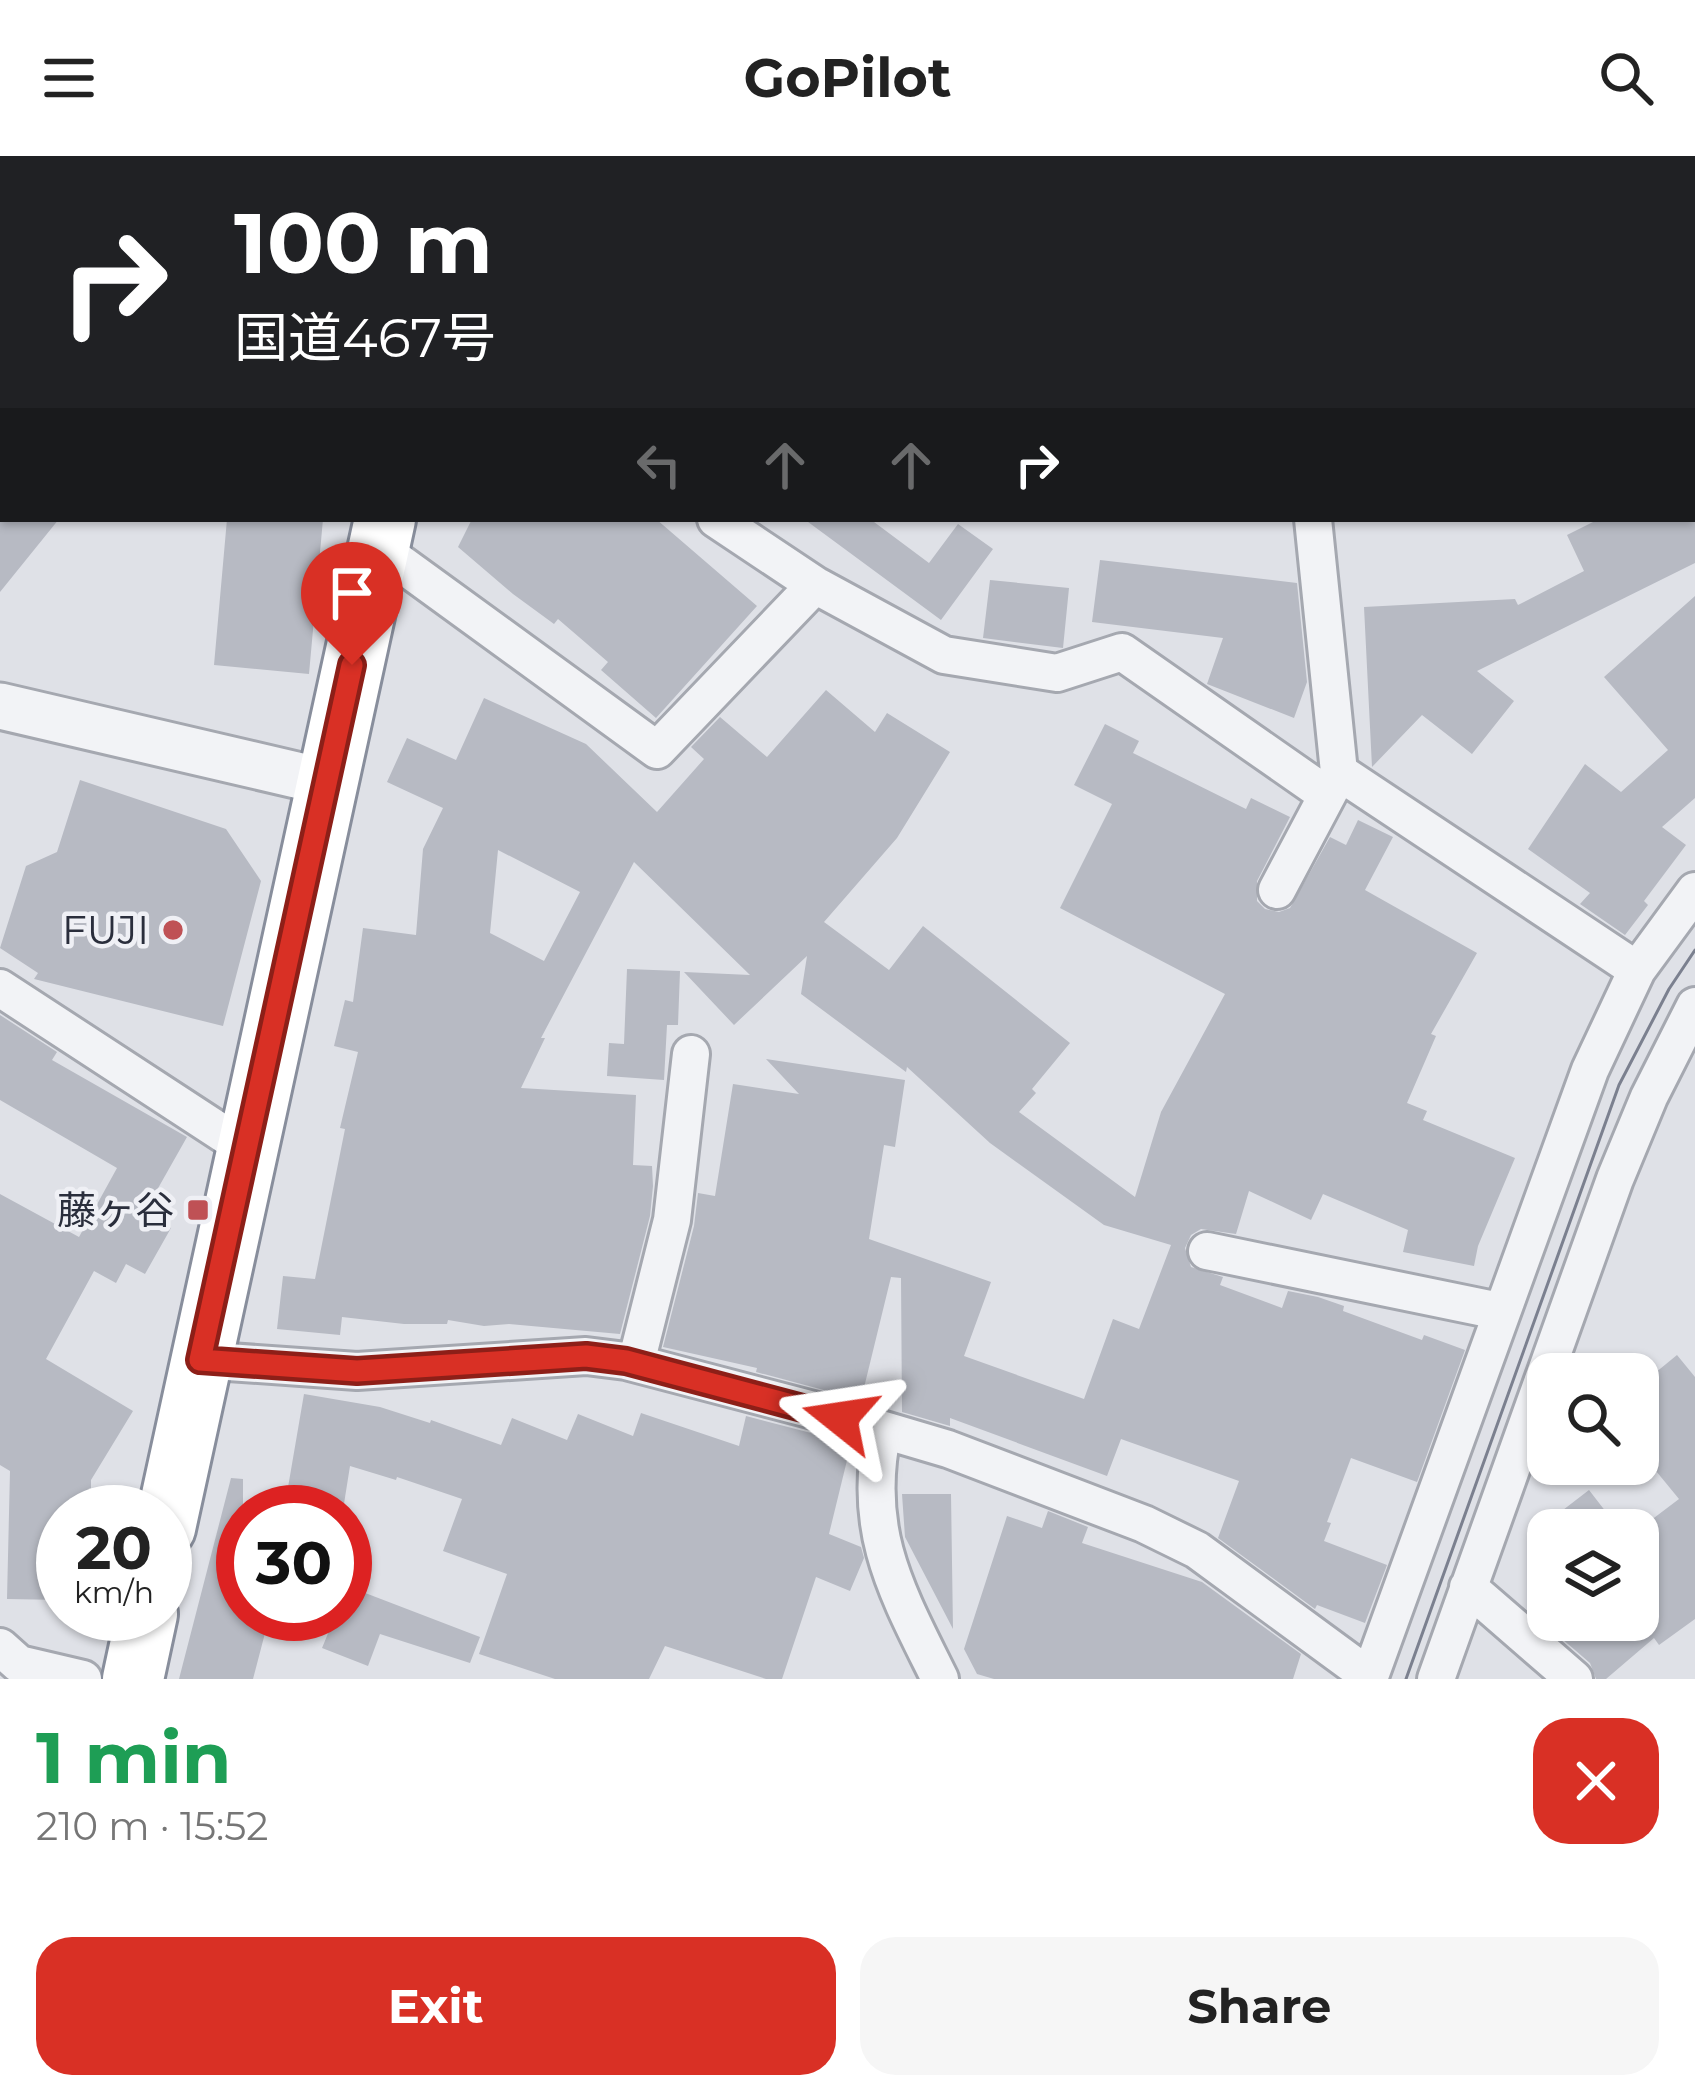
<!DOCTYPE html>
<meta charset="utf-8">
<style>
body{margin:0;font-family:Montserrat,"Noto Sans JP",sans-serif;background:#f6f6f6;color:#222;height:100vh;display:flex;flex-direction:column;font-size:45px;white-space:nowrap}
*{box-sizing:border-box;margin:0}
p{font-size:39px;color:#767676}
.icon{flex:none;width:66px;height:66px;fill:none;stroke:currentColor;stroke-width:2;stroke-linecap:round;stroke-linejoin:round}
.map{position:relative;height:1523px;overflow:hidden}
.sheet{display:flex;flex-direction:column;background:#fff;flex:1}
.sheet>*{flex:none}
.top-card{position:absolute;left:0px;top:0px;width:1695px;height:366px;box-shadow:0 3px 9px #0004;background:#202124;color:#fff;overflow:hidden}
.controls{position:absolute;left:1527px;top:1197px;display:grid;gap:24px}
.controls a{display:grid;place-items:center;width:132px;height:132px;border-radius:24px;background:#fff;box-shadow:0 3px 9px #0004;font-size:60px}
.speed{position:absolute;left:36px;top:1329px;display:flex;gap:24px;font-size:60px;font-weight:700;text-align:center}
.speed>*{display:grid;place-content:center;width:156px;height:156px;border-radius:50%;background:#fff;box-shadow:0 3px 9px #0004;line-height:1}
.speed small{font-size:30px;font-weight:400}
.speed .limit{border:18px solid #d22;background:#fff;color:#111}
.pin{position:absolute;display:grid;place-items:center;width:102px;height:102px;color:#fff;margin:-123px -51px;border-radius:50% 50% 50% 0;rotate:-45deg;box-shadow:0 0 12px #0007}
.pin .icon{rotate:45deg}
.me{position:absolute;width:132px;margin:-66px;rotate:285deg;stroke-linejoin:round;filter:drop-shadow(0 0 9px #0008)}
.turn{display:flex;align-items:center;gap:42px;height:252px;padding:0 36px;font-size:54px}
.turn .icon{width:156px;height:156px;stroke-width:2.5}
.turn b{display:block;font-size:84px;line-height:102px}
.lanes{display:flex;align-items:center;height:114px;padding:0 36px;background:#0003;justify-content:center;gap:60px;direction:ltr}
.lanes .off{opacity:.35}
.round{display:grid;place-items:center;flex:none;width:126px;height:126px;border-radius:36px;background:#f6f6f6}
.head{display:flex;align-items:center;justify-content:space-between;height:204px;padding:0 36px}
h1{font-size:72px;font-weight:700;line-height:90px;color:#1e9e55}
.cta{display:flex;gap:24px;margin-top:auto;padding:24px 36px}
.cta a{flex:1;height:138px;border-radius:36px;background:#d93025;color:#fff;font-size:48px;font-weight:700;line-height:138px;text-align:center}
.cta a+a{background:#f6f6f6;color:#222}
header{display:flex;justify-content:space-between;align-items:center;height:156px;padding:0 36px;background:#fff;font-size:54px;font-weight:700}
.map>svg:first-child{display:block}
.building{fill:#b7bac3;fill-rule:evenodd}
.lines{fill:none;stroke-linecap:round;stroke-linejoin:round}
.minor-casing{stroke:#a5a8b0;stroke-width:42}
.tertiary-casing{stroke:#a5a8b0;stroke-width:51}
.trunk-casing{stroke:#888e9c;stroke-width:66}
.minor{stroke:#f2f3f6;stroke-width:36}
.tertiary{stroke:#f2f3f6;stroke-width:45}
.trunk{stroke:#fff;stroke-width:60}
.tram{stroke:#7b808f;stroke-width:3}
.route-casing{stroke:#8d1f18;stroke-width:30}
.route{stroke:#d93025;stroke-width:21}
.poi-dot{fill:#bf5155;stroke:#eff0f5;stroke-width:4.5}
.labels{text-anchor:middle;stroke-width:9;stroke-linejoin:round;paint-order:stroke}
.poi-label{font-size:39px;fill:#2a2e3c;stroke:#eff0f5;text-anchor:end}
</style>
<header><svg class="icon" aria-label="menu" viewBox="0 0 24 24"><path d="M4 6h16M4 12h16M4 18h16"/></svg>GoPilot<svg class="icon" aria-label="search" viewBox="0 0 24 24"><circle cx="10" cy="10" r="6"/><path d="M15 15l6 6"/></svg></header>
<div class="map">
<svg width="1695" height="1523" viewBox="0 0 1695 1523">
<rect width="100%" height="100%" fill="#dfe1e7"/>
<!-- building -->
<path class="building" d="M 0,363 L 59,363 L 0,436 Z
M 227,363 L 323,363 L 309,518 L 214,509 Z
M 472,363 L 656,363 L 757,450 L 656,562 L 601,514 L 608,506 L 558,463 L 554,468 L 513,438 L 458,391 Z
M 804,363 L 870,363 L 929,407 L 958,368 L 993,393 L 941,464 Z
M 1599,363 L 1695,363 L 1695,407 L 1477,515 L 1514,545 L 1472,598 L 1422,559 L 1372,611 L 1364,451 L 1515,443 L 1518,449 L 1584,415 L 1567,379 Z
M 1100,404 L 1297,427 L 1307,526 L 1294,562 L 1207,528 L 1223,482 L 1092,466 Z
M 990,424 L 1069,432 L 1063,492 L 983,482 Z
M 1695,440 L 1695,642 L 1662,671 L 1686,689 L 1644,745 L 1648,749 L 1625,779 L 1580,748 L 1590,737 L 1528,693 L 1585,608 L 1621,636 L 1668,594 L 1604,521 Z
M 826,534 L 875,576 L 887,557 L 950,596 L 897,682 L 824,766 L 889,814 L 923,770 L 1070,887 L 1032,933 L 1036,937 L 1019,956 L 1135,1041 L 1161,956 L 1225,838 L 1060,752 L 1112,648 L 1074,629 L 1105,568 L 1139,585 L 1133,597 L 1246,653 L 1251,642 L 1290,661 L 1257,725 L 1257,745 L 1265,753 L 1279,756 L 1290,752 L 1330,681 L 1346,689 L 1358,664 L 1393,681 L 1365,734 L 1477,797 L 1431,878 L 1436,880 L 1407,947 L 1427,955 L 1423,964 L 1515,1002 L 1478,1090 L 1474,1110 L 1403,1096 L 1408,1074 L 1323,1038 L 1311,1064 L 1249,1035 L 1236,1078 L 1201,1073 L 1191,1079 L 1185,1092 L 1191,1111 L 1223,1121 L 1220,1129 L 1282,1152 L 1288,1135 L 1318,1141 L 1344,1150 L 1343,1155 L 1422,1184 L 1424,1179 L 1465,1194 L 1417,1326 L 1351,1302 L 1327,1366 L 1331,1367 L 1324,1385 L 1387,1409 L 1365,1467 L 1317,1449 L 1315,1453 L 1218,1382 L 1239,1325 L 1121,1283 L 1107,1320 L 950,1262 L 950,1270 L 902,1256 L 901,1122 L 891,1121 L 861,1244 L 756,1216 L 757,1212 L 663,1191 L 694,1070 L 698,1037 L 715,1040 L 733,928 L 799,938 L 766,903 L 905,924 L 895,991 L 884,989 L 869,1083 L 991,1126 L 964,1200 L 1084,1243 L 1113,1163 L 1139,1173 L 1171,1089 L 1104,1069 L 990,987 L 907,911 L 906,916 L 801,838 L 807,800 L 734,869 L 684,816 L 750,819 L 634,706 L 541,882 L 545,882 L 521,932 L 636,939 L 633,1009 L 652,1010 L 653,1030 L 650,1060 L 620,1178 L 509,1168 L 484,1170 L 448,1164 L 447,1168 L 404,1168 L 342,1161 L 340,1179 L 277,1173 L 283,1120 L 315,1123 L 345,973 L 340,972 L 358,896 L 334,890 L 345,844 L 353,846 L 363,772 L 416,779 L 423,693 L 443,652 L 387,626 L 407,582 L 456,604 L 484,542 L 586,588 L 657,656 L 704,603 L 691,591 L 720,561 L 767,601 ZM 498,694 L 580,736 L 544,805 L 490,777 Z
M 80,624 L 226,673 L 261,725 L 223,870 L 34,823 L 38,817 L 0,792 L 26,710 L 57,696 Z
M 627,813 L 680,815 L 678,869 L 667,869 L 664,924 L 607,920 L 609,887 L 624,888 Z
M 0,859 L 57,896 L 52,904 L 187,981 L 144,1057 L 171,1072 L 145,1118 L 126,1108 L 116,1127 L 94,1115 L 46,1203 L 133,1255 L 91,1324 L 91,1356 L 63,1356 L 63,1444 L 7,1443 L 10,1315 L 0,1309 L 0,1038 L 79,1081 L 117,1012 L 0,944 Z
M 1677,1199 L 1695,1221 L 1695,1463 L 1659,1489 L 1654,1482 L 1606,1523 L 1596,1523 L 1590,1507 L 1561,1482 L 1581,1464 L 1638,1464 L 1638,1374 L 1679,1343 L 1638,1293 L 1638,1231 Z
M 304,1238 L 380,1251 L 430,1267 L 431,1264 L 501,1289 L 512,1262 L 567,1284 L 578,1258 L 633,1280 L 641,1257 L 739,1290 L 746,1260 L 834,1283 L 851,1288 L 829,1378 L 861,1391 L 864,1402 L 850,1435 L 816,1421 L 782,1523 L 766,1523 L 665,1490 L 649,1523 L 555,1523 L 479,1498 L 507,1418 L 443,1395 L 462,1343 L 397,1321 L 396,1324 L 350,1310 L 343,1354 L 286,1343 Z
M 231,1322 L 243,1323 L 243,1458 L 270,1458 L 253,1523 L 179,1523 Z
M 1589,1334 L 1620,1374 L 1537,1374 Z
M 902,1338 L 951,1338 L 953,1473 L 905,1381 Z
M 1048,1355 L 1088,1371 L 1082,1387 L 1202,1426 L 1301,1498 L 1293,1523 L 994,1523 L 977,1518 L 964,1493 L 1007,1360 L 1042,1372 Z
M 347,1430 L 480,1481 L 470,1507 L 380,1478 L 368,1510 L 322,1492 L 336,1458 L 345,1458 Z"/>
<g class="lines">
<defs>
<path id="minor" d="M 707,0 L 726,3
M 1293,0 L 1293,3
M 861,3 L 862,0
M 716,363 L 815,429 L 944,499 L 1057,517 L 1122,496 L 1327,639
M 1313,363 L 1339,616 L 1637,814
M 378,391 L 657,594 L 815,429
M 1277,734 L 1338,619
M 0,832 L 245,992
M 1207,1095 L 1499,1155
M 200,1204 L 357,1215 L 586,1200 L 626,1205 L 840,1261 L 948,1293 L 1144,1368 L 1197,1394 L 1370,1521
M 636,1207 L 672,1064 L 691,898
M 883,1274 C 861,1375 897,1436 940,1523
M 1468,1431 L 1574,1523
M 0,1491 L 19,1508 L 83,1523
M 1369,1523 L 1590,914 L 1637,814 L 1695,735
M 1436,1523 L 1615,1023 L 1649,941 L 1695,850"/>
<path id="tertiary" d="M 0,550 L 326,626"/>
<path id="trunk" d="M 462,3 L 463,0
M 165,1372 L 385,363
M 133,1523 L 147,1458"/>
</defs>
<!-- minor casing -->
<use href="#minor" class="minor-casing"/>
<!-- tertiary casing -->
<use href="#tertiary" class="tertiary-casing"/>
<!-- trunk casing -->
<use href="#trunk" class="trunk-casing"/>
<!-- minor -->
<use href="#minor" class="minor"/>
<!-- tertiary -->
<use href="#tertiary" class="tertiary"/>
<!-- trunk -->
<use href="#trunk" class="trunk"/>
<!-- tram -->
<path class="tram" d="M 1406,1523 L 1619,929 L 1669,833 L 1695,794"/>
</g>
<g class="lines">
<defs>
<path id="route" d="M 352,509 L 200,1204 L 357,1215 L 586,1200 L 626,1205 L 840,1262"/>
</defs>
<!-- route casing -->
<use href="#route" class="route-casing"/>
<!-- route -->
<use href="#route" class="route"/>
</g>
<!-- markers -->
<g class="poi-dot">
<circle cx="173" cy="774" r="12"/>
<rect x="186" y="1042" width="24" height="24" rx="6"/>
</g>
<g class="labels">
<!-- poi labels -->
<g class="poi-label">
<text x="149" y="788">FUJI</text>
<text x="174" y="1068">藤ヶ谷</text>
</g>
</g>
</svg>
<div class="controls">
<a><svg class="icon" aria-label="search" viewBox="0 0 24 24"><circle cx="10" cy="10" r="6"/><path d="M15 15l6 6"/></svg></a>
<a><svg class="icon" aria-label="layers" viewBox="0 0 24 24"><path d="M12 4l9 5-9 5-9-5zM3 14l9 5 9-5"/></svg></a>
</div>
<div class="speed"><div>20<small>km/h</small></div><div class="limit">30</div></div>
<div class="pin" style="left:352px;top:509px;background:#d93025"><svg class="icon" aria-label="arrive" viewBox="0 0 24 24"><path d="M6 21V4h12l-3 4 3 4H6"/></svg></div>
<svg class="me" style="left:840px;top:1262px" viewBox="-20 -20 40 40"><path d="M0-17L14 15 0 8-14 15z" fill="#d93025" stroke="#fff" stroke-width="4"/></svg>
<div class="top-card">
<div class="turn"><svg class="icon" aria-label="right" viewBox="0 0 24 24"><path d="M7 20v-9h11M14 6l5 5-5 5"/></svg><div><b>100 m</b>国道467号</div></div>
<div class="lanes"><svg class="icon off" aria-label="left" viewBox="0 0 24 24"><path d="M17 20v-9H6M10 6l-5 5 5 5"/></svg><svg class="icon off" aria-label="ahead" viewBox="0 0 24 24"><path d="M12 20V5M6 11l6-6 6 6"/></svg><svg class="icon off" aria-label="ahead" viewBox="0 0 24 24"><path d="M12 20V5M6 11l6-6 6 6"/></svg><svg class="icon" aria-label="right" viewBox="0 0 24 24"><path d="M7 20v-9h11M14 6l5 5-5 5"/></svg></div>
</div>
</div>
<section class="sheet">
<div class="head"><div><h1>1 min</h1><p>210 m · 15:52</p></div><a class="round" style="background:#d93025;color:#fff"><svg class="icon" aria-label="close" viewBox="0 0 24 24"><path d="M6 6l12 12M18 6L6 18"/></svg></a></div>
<div class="cta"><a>Exit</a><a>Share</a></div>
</section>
